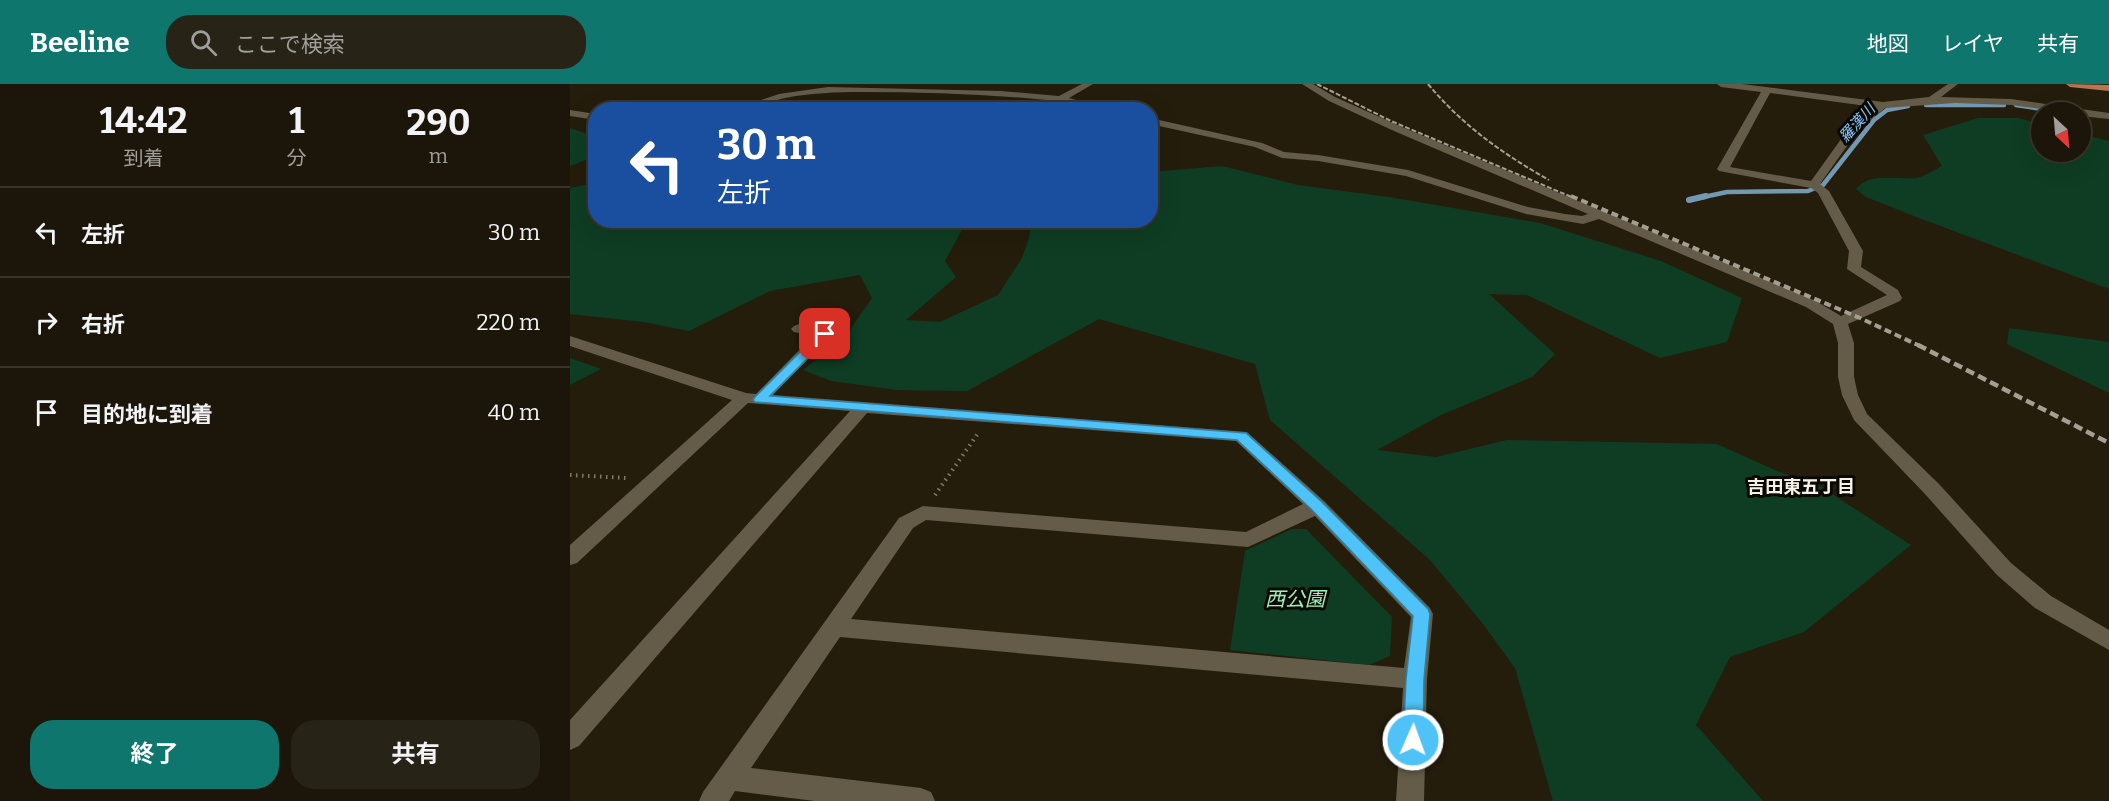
<!DOCTYPE html>
<html lang="ja">
<meta charset="utf-8">
<style>
body{margin:0;font-family:Bitter,"Noto Sans JP",serif;background:#282317;color:#f1f3f6;height:100vh;display:flex;flex-direction:column;font-size:22px;white-space:nowrap}
*{box-sizing:border-box;margin:0}
p{font-size:20px;color:#a09f9c}
.icon{flex:none;width:33px;height:33px;fill:none;stroke:currentColor;stroke-width:2;stroke-linecap:round;stroke-linejoin:round}
.map{position:relative;flex:1;overflow:hidden}
.details{display:flex;flex-direction:column;background:#1b1609;width:570px}
.details>*{flex:none}
.hud{position:absolute;left:18px;top:18px;width:570px;height:126px;border-radius:24px;box-shadow:0 6px 24px #0002,0 0 0 2px #39352a;background:#1a4fa0;color:#fff;overflow:hidden}
.needle{width:39px;rotate:154deg}
.tools{position:absolute;left:1461px;top:18px;display:grid;gap:12px}
.tools a{display:grid;place-items:center;width:60px;height:60px;border-radius:50%;background:#1b1609;box-shadow:0 6px 24px #0002,0 0 0 2px #39352a;font-size:30px}
.pin{position:absolute;display:grid;place-items:center;width:51px;height:51px;color:#fff;margin:-26px;border-radius:12px;box-shadow:0 3px 9px #0006}
.me{position:absolute;width:66px;margin:-33px;rotate:2deg;stroke-linejoin:round;filter:drop-shadow(0 0 4px #0008)}
.turn{display:flex;align-items:center;gap:21px;height:126px;padding:0 30px;font-size:27px}
.turn .icon{width:78px;height:78px;stroke-width:2.5}
.turn b{display:block;font-size:42px;line-height:51px}
.eta{display:flex;justify-content:space-evenly;align-items:center;height:102px;text-align:center}
.eta b{font-size:36px;font-weight:700;line-height:42px}
.button{display:flex;gap:12px;margin-top:auto;padding:12px 30px}
.button a{flex:1;height:69px;border-radius:24px;background:#0f766e;color:#fff;font-size:24px;font-weight:700;line-height:69px;text-align:center}
.button a+a{background:#282317;color:#f1f3f6}
ul{padding:0;list-style:none}
li{display:flex;align-items:center;gap:18px;height:90px;padding:0 30px;border-top:2px solid #39352a}
li div{flex:1}
li b{display:block;font-size:22px}
li em{font-style:normal}
header{display:flex;align-items:center;gap:36px;box-sizing:border-box;height:84px;padding:0 30px;background:#0f766e;color:#fff}
header strong{font-size:28px}
nav{display:flex;gap:33px;margin-inline-start:auto;font-size:21px}
.search{width:420px;height:54px;background:#282317;display:flex;align-items:center;gap:15px;box-sizing:border-box;padding:0 21px;border-radius:24px;color:#a09f9c;font-size:22px}
main{display:flex;flex:1;min-height:0}
.map>svg:first-child{display:block}
.green{fill:#0e3d23}
.lines{fill:none;stroke-linecap:round;stroke-linejoin:round}
.stream-far1{stroke:#7398b3;stroke-width:4.5}
.stream{stroke:#7398b3;stroke-width:6}
.path{stroke:#807a6c;stroke-width:4;stroke-dasharray:1.5 4.5;stroke-linecap:butt}
.minor{fill:#645c49;fill-rule:evenodd}
.major{fill:#b67750;fill-rule:evenodd}
.rail-far2{stroke:#a49f92;stroke-width:2;stroke-dasharray:5 2;stroke-linecap:butt}
.rail-far1{stroke:#a49f92;stroke-width:4;stroke-dasharray:7 4;stroke-linecap:butt}
.rail{stroke:#a49f92;stroke-width:4.5;stroke-dasharray:9 4.5;stroke-linecap:butt}
.route{fill:#4fc3f7;stroke:#337fa1;stroke-width:1.5}
.labels{text-anchor:middle;stroke-width:6;stroke-linejoin:round;paint-order:stroke}
.far-water-label{font-size:15px;font-style:italic;fill:#8bc9fc;stroke:#0b0803}
.neighbourhood-label{font-size:18px;font-weight:bold;fill:#f5f1e6;stroke:#0b0803}
.near-park-label{font-size:20px;font-style:italic;fill:#99f3b8;stroke:#0b0803}
</style>
<header>
<strong>Beeline</strong>
<div class="search"><svg class="icon" aria-label="search" viewBox="0 0 24 24"><circle cx="10" cy="10" r="6"/><path d="M15 15l6 6"/></svg>ここで検索</div>
<nav><a>地図</a><a>レイヤ</a><a>共有</a></nav>
</header>
<main>
<section class="details">
<div class="eta">
<div><b>14:42</b><p>到着</p></div>
<div><b>1</b><p>分</p></div>
<div><b>290</b><p>m</p></div>
</div>
<ul>
<li><svg class="icon" aria-label="left" viewBox="0 0 24 24"><path d="M17 20v-9H6M10 6l-5 5 5 5"/></svg><div><b>左折</b></div><em>30 m</em></li>
<li><svg class="icon" aria-label="right" viewBox="0 0 24 24"><path d="M7 20v-9h11M14 6l5 5-5 5"/></svg><div><b>右折</b></div><em>220 m</em></li>
<li><svg class="icon" aria-label="arrive" viewBox="0 0 24 24"><path d="M6 21V4h12l-3 4 3 4H6"/></svg><div><b>目的地に到着</b></div><em>40 m</em></li>
</ul>
<div class="button"><a>終了</a><a>共有</a></div>
</section>
<div class="map">
<svg width="1539" height="717" viewBox="0 0 1539 717">
<rect width="100%" height="100%" fill="#241d0c"/>
<!-- green -->
<path class="green" d="M 233,20 L 298,22 L 300,25 L 213,25 Z
M 1408,34 L 1448,34 L 1471,40 L 1472,68 L 1510,68 L 1511,50 L 1539,57 L 1539,205 L 1349,134 L 1296,113 L 1286,105 C 1299,88 1326,96 1346,94 C 1354,93 1364,86 1372,82 L 1353,51 Z
M 0,44 L 26,53 C 26,75 19,75 0,82 Z
M 652,82 L 728,101 L 819,113 L 970,139 L 1091,177 L 1172,214 L 1157,258 L 1090,274 L 957,211 L 919,210 L 985,270 L 962,293 L 871,331 L 807,366 L 866,373 L 937,356 L 1147,360 L 1207,387 L 1251,403 L 1341,461 L 1234,548 L 1160,573 L 1126,641 L 1193,717 L 983,717 L 945,584 L 913,540 L 860,476 L 700,336 L 685,280 L 529,235 L 397,307 L 327,306 L 261,297 L 233,286 L 275,253 L 302,214 L 290,191 L 200,207 L 119,247 L 73,238 L 0,230 L 0,104 L 25,99 L 26,136 L 391,137 L 393,144 L 375,177 L 386,193 L 336,236 L 370,238 L 428,211 L 452,174 L 459,154 L 461,137 L 580,136 L 581,88 Z
M 1439,244 L 1539,258 L 1539,309 L 1437,260 Z
M 0,274 L 31,285 L 0,301 Z
M 722,445 L 736,445 L 822,533 L 820,572 L 799,581 L 660,566 L 675,467 Z"/>
<g class="lines">
<!-- stream-far1 -->
<path class="stream-far1" d="M 1356,21 L 1434,21
M 1446,21 L 1492,28
M 1129,114 L 1157,108 L 1238,107 L 1253,101 L 1304,36 L 1317,26 L 1338,22"/>
<!-- stream -->
<path class="stream" d="M 1119,116 L 1136,112"/>
<!-- path -->
<path class="path" d="M 0,391 L 56,394
M 365,411 L 409,348"/>
<!-- minor -->
<path class="minor" d="M 512,0 L 523,0 L 499,14 L 542,26 C 517,26 492,17 466,15 C 409,10 350,8 292,8 C 266,8 240,9 215,14 C 196,18 180,26 162,26 L 209,10 L 258,3 L 430,7 L 489,12 Z
M 732,0 L 743,0 L 765,13 L 832,43 L 1246,217 L 1271,232 L 1317,211 L 1277,185 L 1279,167 L 1248,109 L 1241,104 L 1149,87 L 1147,85 L 1191,8 L 1151,3 L 1147,0 L 1172,0 L 1313,18 L 1359,13 L 1378,0 L 1388,0 L 1371,13 L 1441,15 L 1539,29 L 1539,35 L 1510,32 L 1510,28 L 1494,28 L 1441,21 L 1385,19 L 1315,24 L 1287,48 L 1250,100 L 1259,107 L 1293,167 L 1291,183 L 1328,206 L 1332,214 L 1330,217 L 1278,240 L 1284,259 L 1284,293 L 1288,311 L 1297,330 L 1369,400 L 1441,479 L 1481,512 L 1539,546 L 1539,566 L 1465,524 L 1427,491 L 1355,410 L 1284,336 L 1272,311 L 1268,293 L 1268,259 L 1263,240 L 1236,223 L 1029,135 L 1013,140 L 956,130 L 836,92 L 748,77 L 712,74 L 685,63 L 580,40 L 580,34 L 692,59 L 714,68 L 748,71 L 838,86 L 958,123 L 995,130 L 1012,132 L 1018,130 L 824,47 L 759,17 ZM 1200,9 L 1304,23 L 1279,44 L 1241,97 L 1160,83 Z
M 0,26 L 26,30 L 26,36 L 0,32 Z
M 229,240 L 259,247 L 262,250 L 203,311 L 677,348 L 754,417 L 860,524 L 863,530 L 857,595 L 854,717 L 826,717 L 833,604 L 270,553 L 181,684 L 351,704 L 361,708 L 365,717 L 245,717 L 165,707 L 159,717 L 129,717 L 133,708 L 329,434 L 353,422 L 676,448 L 733,420 L 666,357 L 297,329 L 9,662 L 0,666 L 0,636 L 280,327 L 178,319 L 7,479 L 0,481 L 0,461 L 162,316 L 0,262 L 0,252 L 176,309 L 186,310 L 243,252 L 224,248 L 221,245 L 224,242 ZM 745,432 L 841,533 L 834,584 L 281,535 L 343,444 L 356,436 L 678,463 Z"/>
<!-- major -->
<path class="major" d="M 1496,0 L 1539,1 L 1539,7 L 1500,3 Z"/>
<!-- rail-far2 -->
<path class="rail-far2" d="M 747,0 L 821,37 L 1004,114
M 858,0 C 892,41 933,70 979,96"/>
<!-- rail-far1 -->
<path class="rail-far1" d="M 1001,112 L 1290,234 L 1352,263"/>
<!-- rail -->
<path class="rail" d="M 1348,261 L 1539,359"/>
</g>
<!-- route -->
<path class="route" d="M 255,247 L 260,250 L 259,253 L 200,312 L 676,349 L 752,418 L 858,525 L 860,530 L 854,595 L 853,656 L 850,662 L 843,665 L 836,662 L 833,656 L 836,595 L 843,532 L 741,425 L 667,356 L 185,318 L 183,316 L 185,313 L 250,248 Z"/>
<g class="labels">
<!-- far-water labels -->
<g class="far-water-label">
<text transform="translate(1287 39) rotate(-48)" y="5">羅漢川</text>
</g>
<!-- neighbourhood labels -->
<g class="neighbourhood-label">
<text x="1231" y="409">吉田東五丁目</text>
</g>
<!-- near-park labels -->
<g class="near-park-label">
<text x="725" y="522">西公園</text>
</g>
</g>
</svg>
<div class="tools">
<a><svg class="needle" viewBox="-14 -14 28 28"><path d="M0-13l5 13h-10z" fill="#e53935"/><path d="M0 13l5-13h-10z" fill="#a09f9c"/></svg></a>
</div>
<div class="pin" style="left:255px;top:250px;background:#d93025"><svg class="icon" aria-label="arrive" viewBox="0 0 24 24"><path d="M6 21V4h12l-3 4 3 4H6"/></svg></div>
<svg class="me" style="left:843px;top:656px" viewBox="-20 -20 40 40"><circle r="17" fill="#4fc3f7" stroke="#fff" stroke-width="3"/><path d="M0-11L8 9 0 5-8 9z" fill="#fff"/></svg>
<div class="hud">
<div class="turn"><svg class="icon" aria-label="left" viewBox="0 0 24 24"><path d="M17 20v-9H6M10 6l-5 5 5 5"/></svg><div><b>30 m</b>左折</div></div>
</div>
</div>
</main>
